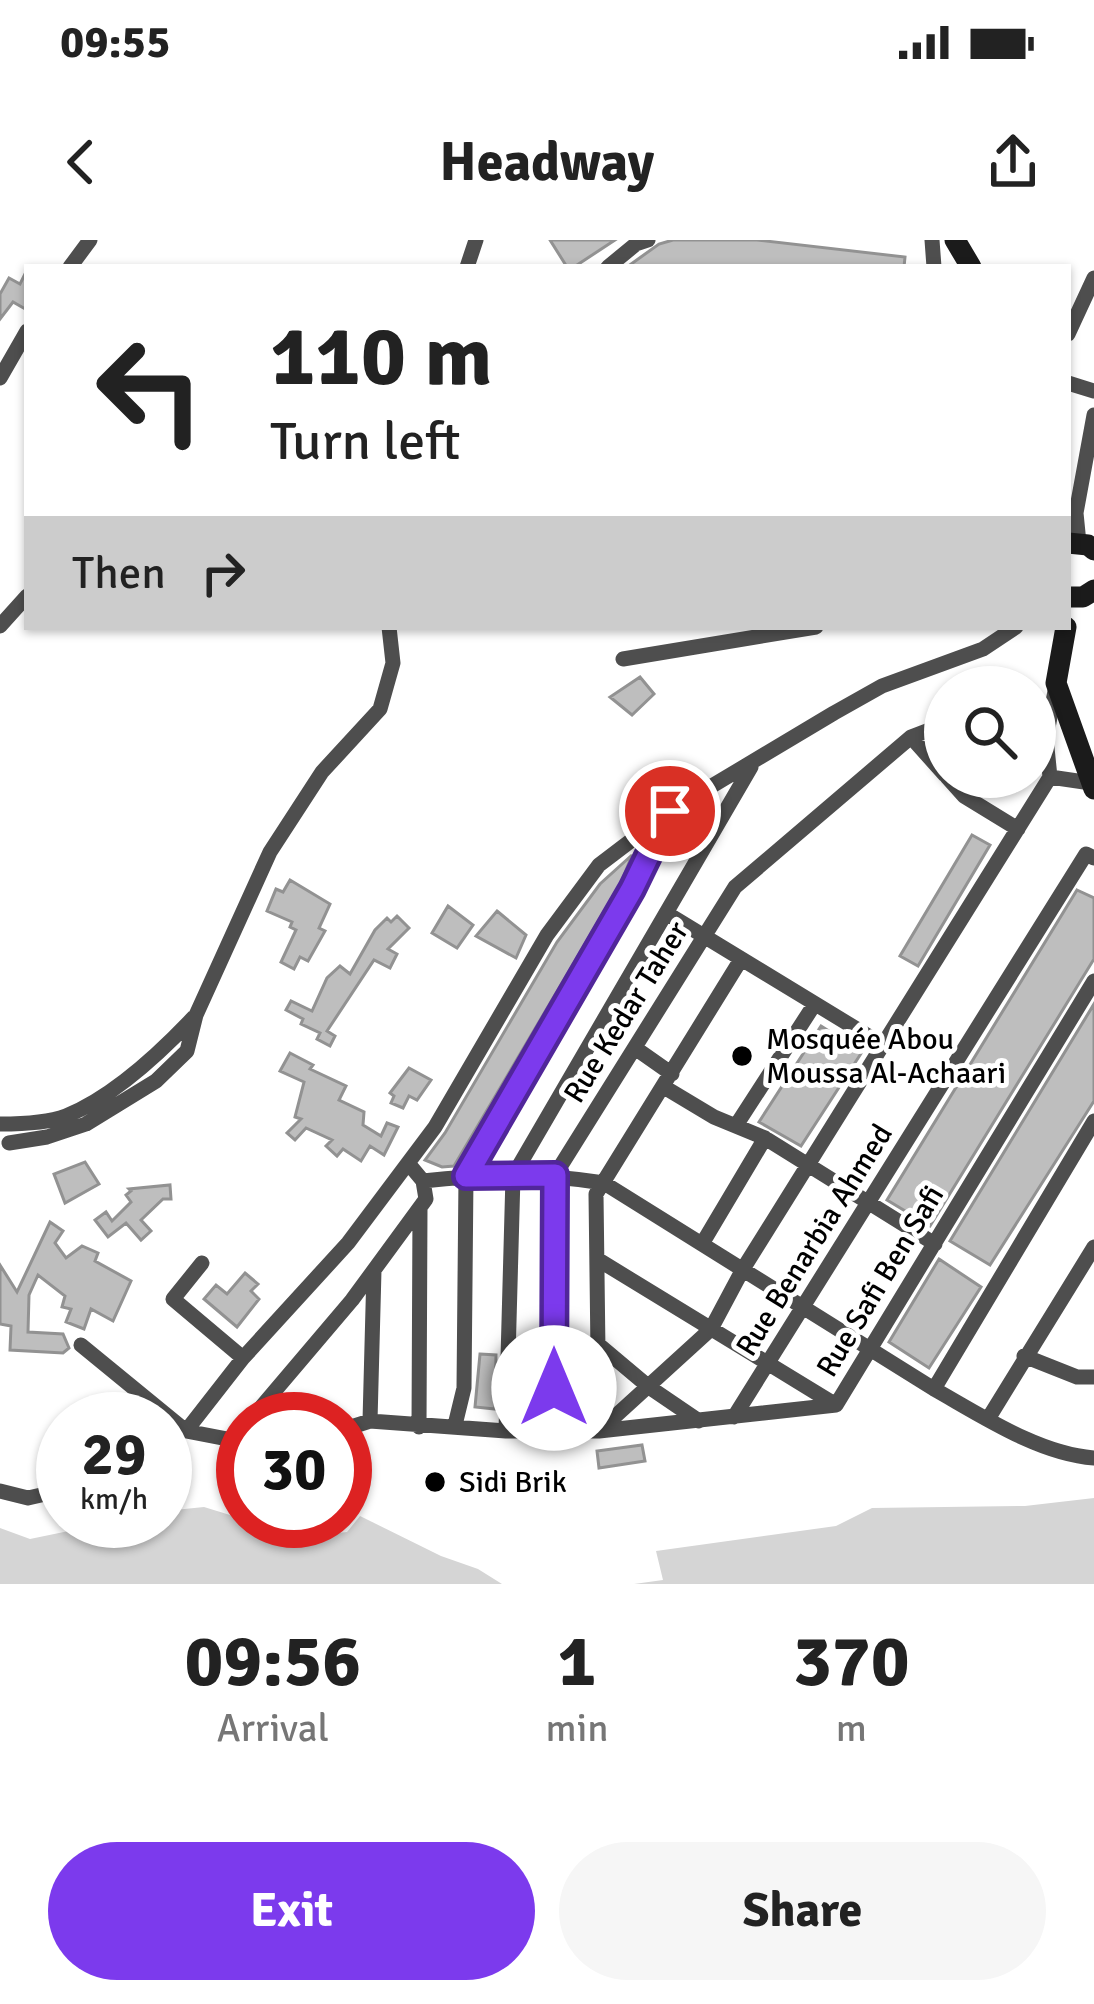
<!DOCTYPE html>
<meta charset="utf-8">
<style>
body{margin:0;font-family:Signika,sans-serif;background:#f6f6f6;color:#222;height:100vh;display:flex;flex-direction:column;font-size:45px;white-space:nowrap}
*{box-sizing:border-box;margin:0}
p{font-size:39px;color:#767676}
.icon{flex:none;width:66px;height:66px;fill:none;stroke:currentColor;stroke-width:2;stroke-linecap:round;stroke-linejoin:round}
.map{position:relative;height:1344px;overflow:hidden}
.side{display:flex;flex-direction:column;background:#fff;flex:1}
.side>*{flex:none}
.guide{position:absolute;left:24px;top:24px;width:1047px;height:366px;border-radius:0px;box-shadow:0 3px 9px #0004;background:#fff;color:#222;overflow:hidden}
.tools{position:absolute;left:924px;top:426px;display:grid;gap:24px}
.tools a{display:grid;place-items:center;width:132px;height:132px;border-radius:50%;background:#fff;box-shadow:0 3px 9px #0004;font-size:60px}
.speed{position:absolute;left:36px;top:1152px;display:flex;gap:24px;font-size:60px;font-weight:700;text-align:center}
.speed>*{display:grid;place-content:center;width:156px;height:156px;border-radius:50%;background:#fff;box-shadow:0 3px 9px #0004;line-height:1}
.speed small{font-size:30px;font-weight:400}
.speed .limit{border:18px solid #d22;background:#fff;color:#111}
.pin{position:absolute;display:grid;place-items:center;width:102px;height:102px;color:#fff;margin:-51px;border:6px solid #fff;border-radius:50%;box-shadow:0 3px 12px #0007}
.me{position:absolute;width:132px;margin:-66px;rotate:0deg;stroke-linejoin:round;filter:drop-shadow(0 0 9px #0008)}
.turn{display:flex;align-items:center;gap:42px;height:252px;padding:0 48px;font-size:54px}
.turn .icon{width:156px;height:156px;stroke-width:2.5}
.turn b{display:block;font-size:84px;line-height:102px}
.then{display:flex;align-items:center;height:114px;padding:0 48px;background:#0003;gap:24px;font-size:45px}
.eta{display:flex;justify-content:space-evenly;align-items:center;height:204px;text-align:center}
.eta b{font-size:72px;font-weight:700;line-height:84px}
.action{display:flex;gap:24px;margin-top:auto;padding:24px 48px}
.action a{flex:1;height:138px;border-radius:72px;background:#7c3aed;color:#fff;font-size:48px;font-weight:700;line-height:138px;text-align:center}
.action a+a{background:#f6f6f6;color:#222}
.status{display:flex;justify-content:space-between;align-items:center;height:84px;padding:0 60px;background:#fff;direction:ltr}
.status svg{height:33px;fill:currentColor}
header{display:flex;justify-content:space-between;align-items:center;height:156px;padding:0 48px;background:#fff;font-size:54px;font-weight:700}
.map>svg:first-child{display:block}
.green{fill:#d5d5d5}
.building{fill:#bebebe;stroke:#929292;stroke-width:3}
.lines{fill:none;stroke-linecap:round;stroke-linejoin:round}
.street{stroke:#4e4e4e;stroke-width:15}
.secondary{stroke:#1b1b1b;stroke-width:21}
.route-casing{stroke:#51269a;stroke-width:30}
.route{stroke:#7c3aed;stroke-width:21}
.poi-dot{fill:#000;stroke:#fff;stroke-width:4.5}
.labels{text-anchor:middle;stroke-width:10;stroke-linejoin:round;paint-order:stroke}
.street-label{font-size:30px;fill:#000;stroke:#fff}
.poi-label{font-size:30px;fill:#000;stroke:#fff;text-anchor:start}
</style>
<div class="status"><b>09:55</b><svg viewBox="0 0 49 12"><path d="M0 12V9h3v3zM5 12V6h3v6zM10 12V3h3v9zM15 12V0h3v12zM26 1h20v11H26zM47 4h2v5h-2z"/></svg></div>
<header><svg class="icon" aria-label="back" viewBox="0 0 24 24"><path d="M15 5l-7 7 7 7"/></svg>Headway<svg class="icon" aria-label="share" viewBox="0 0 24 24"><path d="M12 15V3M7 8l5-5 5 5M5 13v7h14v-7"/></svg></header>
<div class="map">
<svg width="1094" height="1344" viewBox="0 0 1094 1344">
<rect width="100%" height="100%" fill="#fff"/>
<!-- green -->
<path class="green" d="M 1094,1258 L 1094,1344 L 634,1344 L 663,1340 L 656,1311 L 836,1286 L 872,1268 L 1025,1266 Z
M 204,1267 L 301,1297 L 347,1292 L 360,1276 L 441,1316 L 478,1329 L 502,1344 L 0,1344 L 0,1288 L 30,1299 L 117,1281 L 165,1281 L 165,1271 Z"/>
<!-- building -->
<path class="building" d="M 550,0 L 615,0 L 574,27 L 567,27 Z
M 673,0 L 757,0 L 905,17 L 904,27 L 627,27 L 659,4 Z
M 27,30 L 27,70 L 13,62 L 0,79 L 0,54 L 9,38 L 20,44 Z
M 640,437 L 654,454 L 632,475 L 610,457 Z
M 972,595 L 990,605 L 918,726 L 900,716 Z
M 632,615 L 621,643 L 454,926 L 442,927 L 425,920 L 445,893 L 557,702 L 600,644 Z
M 290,640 L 330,664 L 319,688 L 325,691 L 308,721 L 300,717 L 294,729 L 281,722 L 296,690 L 290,687 L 292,682 L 267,671 L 276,649 L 283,652 Z
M 1077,650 L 1094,658 L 1094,719 L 930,986 L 887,960 Z
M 448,666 L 473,685 L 457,708 L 432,693 Z
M 497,671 L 526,695 L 516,718 L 476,696 Z
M 397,676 L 409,688 L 388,709 L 397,714 L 390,728 L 374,720 L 327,791 L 335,796 L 330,806 L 317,799 L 320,793 L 301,784 L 303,779 L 286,770 L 291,761 L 312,771 L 327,738 L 340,726 L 350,734 L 375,690 L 387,678 L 391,682 Z
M 1094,764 L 1094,861 L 990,1025 L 950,1001 Z
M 821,786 L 862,812 L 801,906 L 759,882 Z
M 290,813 L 313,825 L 310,829 L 346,846 L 339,860 L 364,872 L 363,885 L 381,896 L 387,883 L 398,887 L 384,915 L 370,906 L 361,921 L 343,909 L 337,916 L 326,906 L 332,900 L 306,888 L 295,900 L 287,893 L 301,879 L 295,877 L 304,842 L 280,831 Z
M 409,828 L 431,840 L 417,860 L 409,856 L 403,868 L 391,863 L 394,856 L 390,853 Z
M 85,922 L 99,944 L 65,963 L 54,934 Z
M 170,945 L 171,959 L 163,959 L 141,980 L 151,991 L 141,1000 L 126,983 L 108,997 L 95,980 L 106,972 L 112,981 L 131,962 L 126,955 L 131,951 L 129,949 Z
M 50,982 L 63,991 L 55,1003 L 66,1018 L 82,1006 L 98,1013 L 95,1021 L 131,1041 L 113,1081 L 91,1069 L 84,1089 L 66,1082 L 71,1069 L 62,1067 L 65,1056 L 38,1035 L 29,1055 L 28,1092 L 63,1094 L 69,1108 L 63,1113 L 10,1110 L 11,1086 L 0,1084 L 0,1025 L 17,1052 Z
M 939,1019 L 981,1047 L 929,1128 L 889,1102 Z
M 245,1033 L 258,1044 L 251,1051 L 259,1059 L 237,1087 L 204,1059 L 216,1045 L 227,1054 Z
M 480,1114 L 496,1115 L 495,1169 L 475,1167 Z
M 642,1205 L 645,1221 L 599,1228 L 597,1211 Z"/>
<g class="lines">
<!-- street -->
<path class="street" d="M 932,0 L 934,27
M 70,27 L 90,0
M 467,27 L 476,0
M 608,27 L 636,4 L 648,0
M 1068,94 L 1094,38
M 0,138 L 27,91
M 1068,143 L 1094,151
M 1079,303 L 1076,273 L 1094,175
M 0,386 L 27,356
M 623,419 L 816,387
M 911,497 L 945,535
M 947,537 L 964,556 L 1018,589
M 1050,537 L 1046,498 L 1056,446
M 666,673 L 883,805
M 740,721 L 596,954 L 599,1191 L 836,1165 L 1094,741
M 635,808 L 672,834
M 664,847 L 714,877 L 765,898 L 935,1004
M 0,884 C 19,884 48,883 66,876 C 113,857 159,814 194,777
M 737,884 L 814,765
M 9,903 L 47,897 L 86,884 L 156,841 L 187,811 L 196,775 L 270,612 L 322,532 L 380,469 L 393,423 L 389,387
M 423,941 C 484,934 544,933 604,943 L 934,1149 C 982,1176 1039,1214 1094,1218
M 702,1004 L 765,898
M 597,1019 L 836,1165
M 202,1023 L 173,1059 L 243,1118
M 81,1105 L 186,1191 L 243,1202
M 599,1105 L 649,1147 L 699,1181
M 1024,1116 L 1077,1137 L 1094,1137
M 934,1149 L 1094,881
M 734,1177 L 1086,614 L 1094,618
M 251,1179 L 352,1060 L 426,959 L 423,941 L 408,923
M 988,1179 L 1094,1007
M 370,1181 L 374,1030
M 455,1185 L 464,1148 L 466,936 L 632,649 L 668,576
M 419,1187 L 420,968
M 345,1189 L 370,1181 L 506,1191 L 599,1191 L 711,1089 L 743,1029 L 1050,537 L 1091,543
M 186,1191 L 243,1118 L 348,1003 L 435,887 L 547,695 L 599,625 L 670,571 L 834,473 L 882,446 L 983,409 L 1016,387
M 506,1191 L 513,936 L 751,527
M 554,1191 L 555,935 L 735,647 L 911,497 L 945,484
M 0,1251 L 28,1258 L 63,1250"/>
<!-- secondary -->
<path class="secondary" d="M 955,0 L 971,27
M 1068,303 L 1088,305 L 1094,310
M 1068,357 L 1083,357 L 1094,350
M 1066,387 L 1056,443 L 1094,549"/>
</g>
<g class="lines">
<defs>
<path id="route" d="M 554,1148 L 555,935 L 466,936 L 632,649 L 670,571"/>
</defs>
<!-- route casing -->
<use href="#route" class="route-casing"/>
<!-- route -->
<use href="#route" class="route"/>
</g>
<!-- markers -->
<g class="poi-dot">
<circle cx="742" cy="816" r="12"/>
<circle cx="435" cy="1242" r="12"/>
</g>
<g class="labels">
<!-- street labels -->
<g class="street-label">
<text transform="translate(626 772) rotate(-58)" y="10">Rue Kedar Taher</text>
<text transform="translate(814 1000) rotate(-58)" y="10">Rue Benarbia Ahmed</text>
<text transform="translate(880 1041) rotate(-59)" y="10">Rue Safi Ben Safi</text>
</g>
<!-- poi labels -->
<g class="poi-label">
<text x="766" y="809">Mosquée Abou<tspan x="766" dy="34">Moussa Al-Achaari</tspan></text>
<text x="459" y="1252">Sidi Brik</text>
</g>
</g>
</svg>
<div class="tools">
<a><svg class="icon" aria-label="search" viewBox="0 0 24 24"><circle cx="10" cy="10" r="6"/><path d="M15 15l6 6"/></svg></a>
</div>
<div class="speed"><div>29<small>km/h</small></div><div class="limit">30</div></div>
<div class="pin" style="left:670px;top:571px;background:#d93025"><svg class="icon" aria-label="arrive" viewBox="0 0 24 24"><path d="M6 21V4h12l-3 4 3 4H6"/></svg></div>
<svg class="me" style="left:554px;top:1148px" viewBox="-20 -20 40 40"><circle r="19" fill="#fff"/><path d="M0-13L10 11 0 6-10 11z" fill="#7c3aed"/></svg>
<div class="guide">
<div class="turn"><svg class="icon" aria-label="left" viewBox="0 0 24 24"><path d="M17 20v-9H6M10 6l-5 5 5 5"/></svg><div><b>110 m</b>Turn left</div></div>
<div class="then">Then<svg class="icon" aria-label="right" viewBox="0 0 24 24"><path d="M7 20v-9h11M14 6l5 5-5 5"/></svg></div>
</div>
</div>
<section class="side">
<div class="eta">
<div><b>09:56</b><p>Arrival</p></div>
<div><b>1</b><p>min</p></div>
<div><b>370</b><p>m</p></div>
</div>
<div class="action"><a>Exit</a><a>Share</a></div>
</section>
